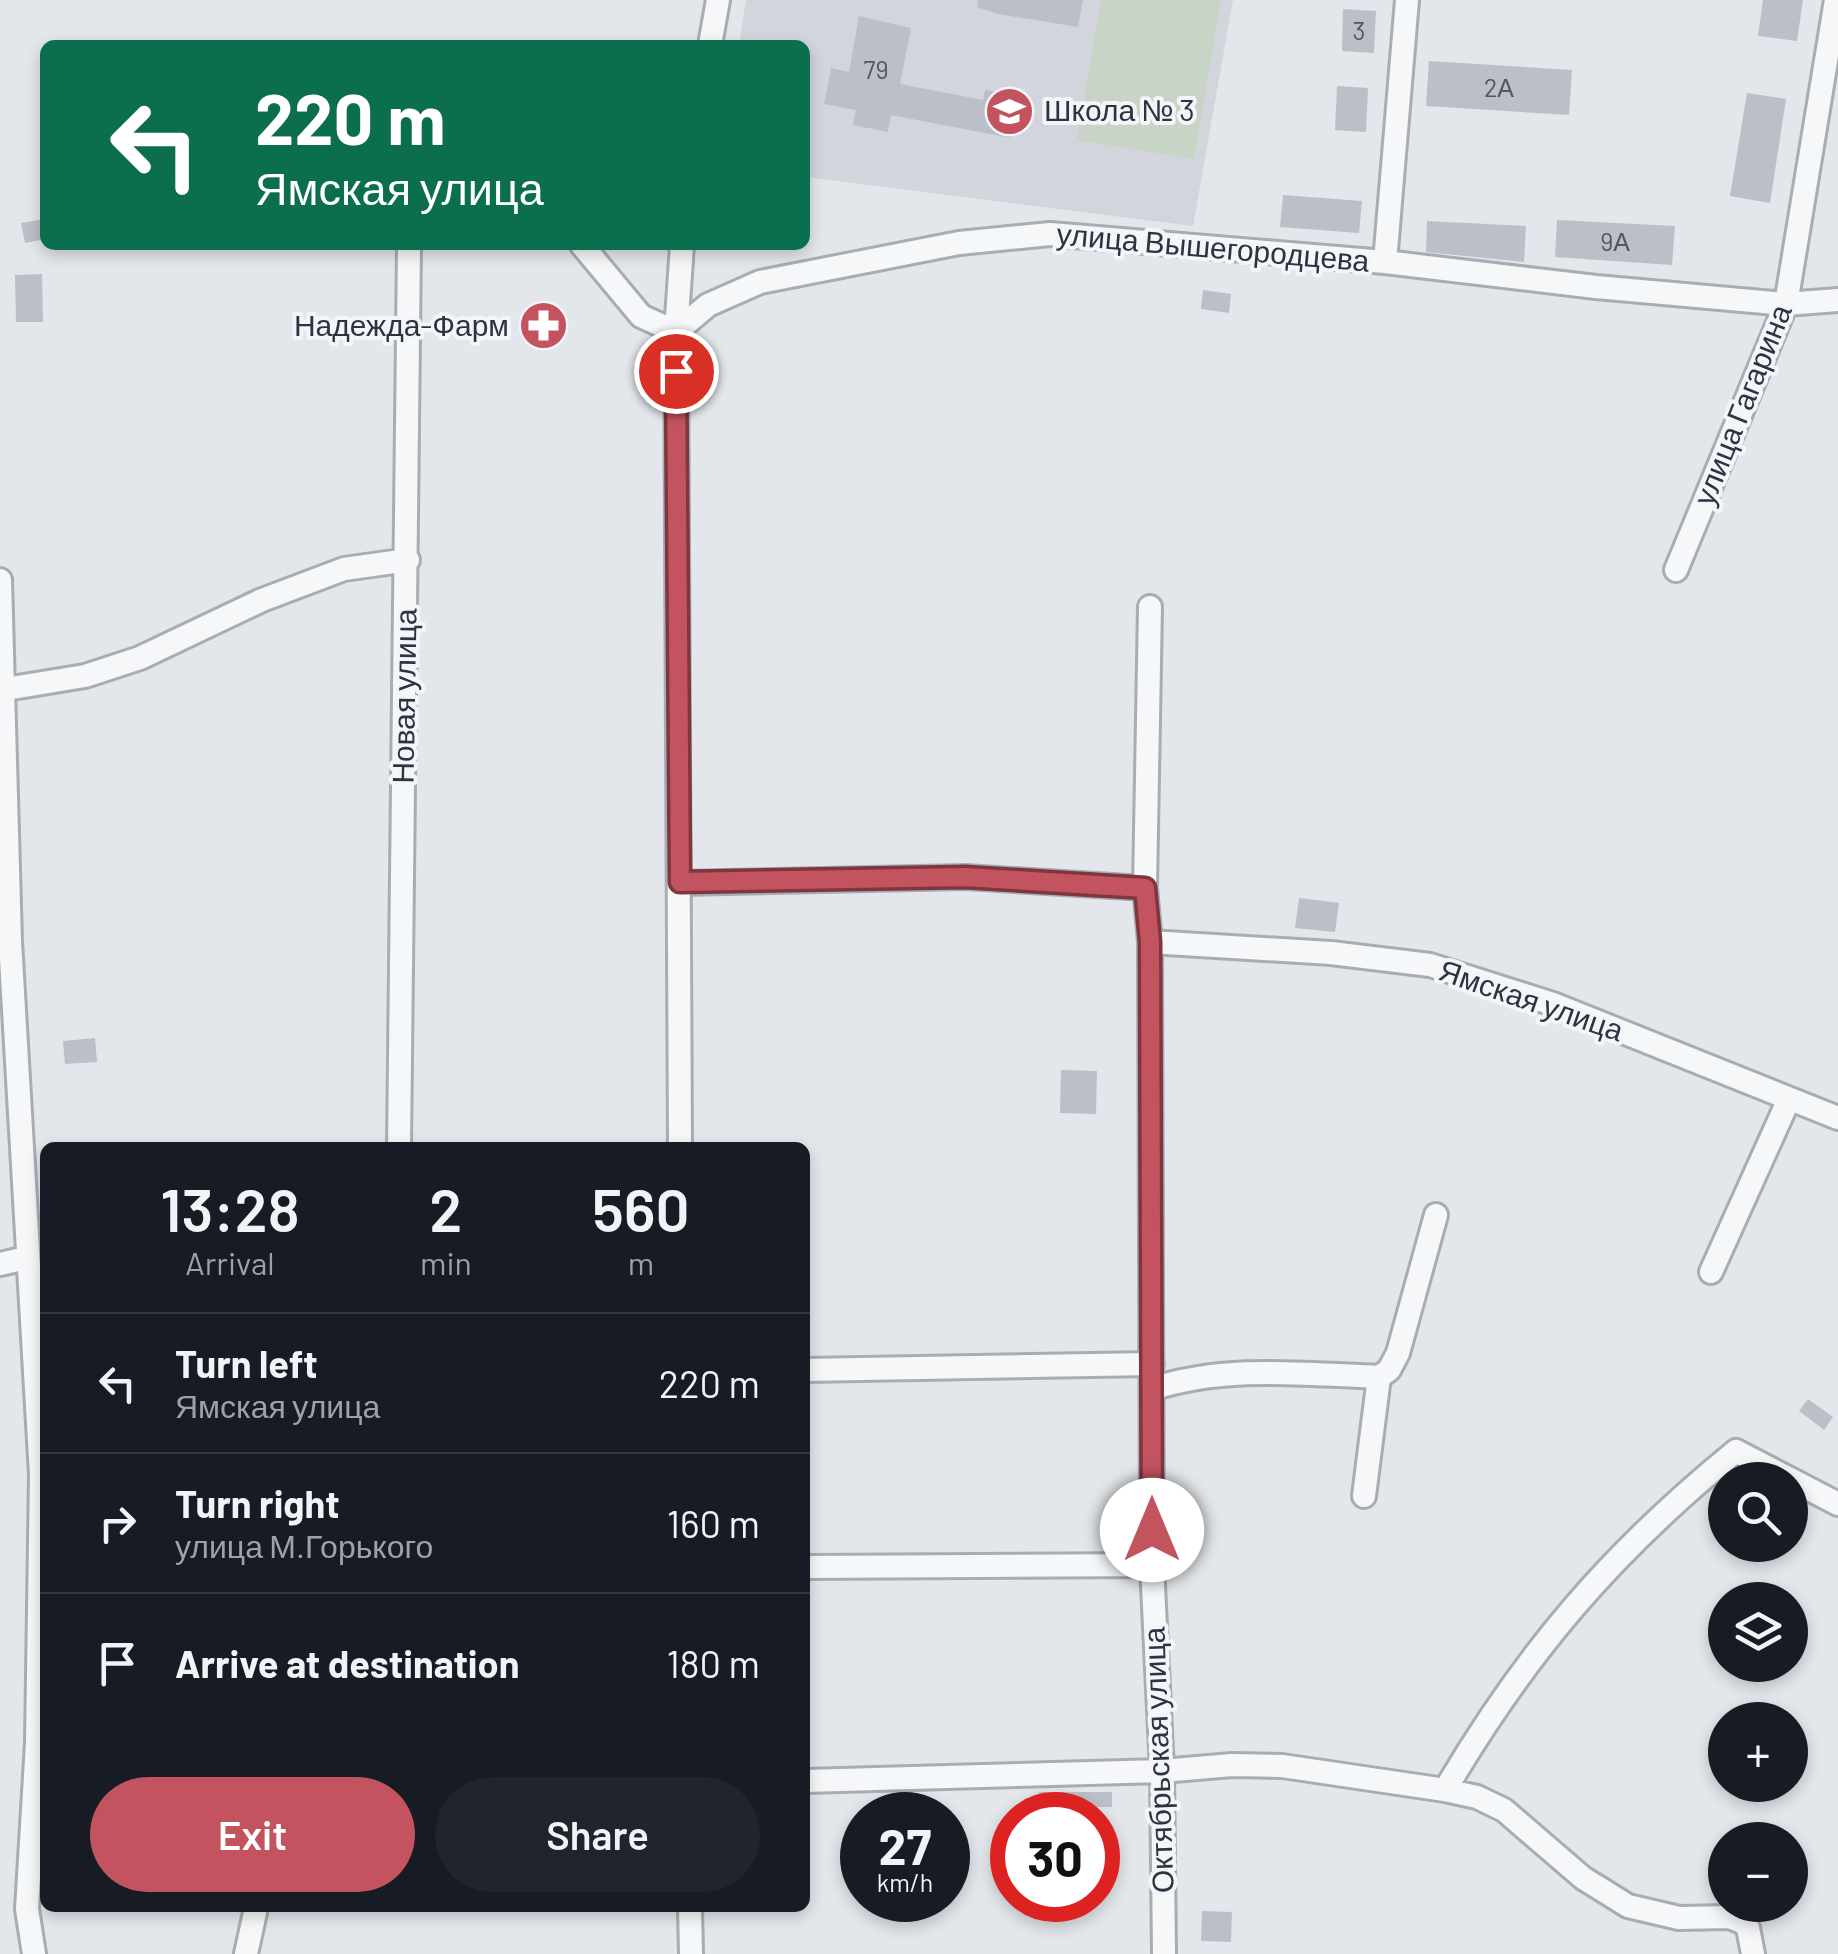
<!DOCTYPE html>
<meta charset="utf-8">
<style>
body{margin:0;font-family:Barlow,sans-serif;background:#20242c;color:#f1f3f6;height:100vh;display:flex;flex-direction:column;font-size:38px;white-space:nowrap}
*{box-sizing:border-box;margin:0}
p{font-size:32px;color:#9ea1a6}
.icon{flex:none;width:55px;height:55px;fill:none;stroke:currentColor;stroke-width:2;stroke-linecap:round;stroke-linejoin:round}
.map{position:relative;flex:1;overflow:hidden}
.panel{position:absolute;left:40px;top:1142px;width:770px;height:770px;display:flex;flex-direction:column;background:#171b24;border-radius:15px;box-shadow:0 5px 15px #0003}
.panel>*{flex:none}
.hud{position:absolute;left:40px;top:40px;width:770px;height:210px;border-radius:15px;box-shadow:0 5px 15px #0003;background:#0b6e4f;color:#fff;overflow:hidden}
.tools{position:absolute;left:1708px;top:1462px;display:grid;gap:20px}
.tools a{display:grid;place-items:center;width:100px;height:100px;border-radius:50%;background:#171b24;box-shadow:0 5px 15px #0003;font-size:50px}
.speed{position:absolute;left:840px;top:1792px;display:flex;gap:20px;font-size:50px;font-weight:700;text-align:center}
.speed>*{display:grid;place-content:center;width:130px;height:130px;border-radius:50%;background:#171b24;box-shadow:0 5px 15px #0003;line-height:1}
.speed small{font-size:25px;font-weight:400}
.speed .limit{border:15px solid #d22;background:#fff;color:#111}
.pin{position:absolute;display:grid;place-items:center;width:85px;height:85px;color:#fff;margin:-42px;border:5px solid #fff;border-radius:50%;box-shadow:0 2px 10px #0007}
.me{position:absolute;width:110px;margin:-55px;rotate:0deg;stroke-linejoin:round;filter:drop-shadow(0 0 8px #0008)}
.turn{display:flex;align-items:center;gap:35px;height:210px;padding:0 50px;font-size:45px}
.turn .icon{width:130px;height:130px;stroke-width:2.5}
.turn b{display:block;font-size:70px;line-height:85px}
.eta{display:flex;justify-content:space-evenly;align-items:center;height:170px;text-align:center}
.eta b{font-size:60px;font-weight:600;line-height:70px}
.primary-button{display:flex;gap:20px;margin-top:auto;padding:20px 50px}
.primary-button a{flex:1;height:115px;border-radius:60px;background:#c45360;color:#fff;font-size:40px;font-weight:600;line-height:115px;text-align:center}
.primary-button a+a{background:#20242c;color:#f1f3f6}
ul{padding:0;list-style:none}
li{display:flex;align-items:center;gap:30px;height:140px;padding:0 50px;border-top:2px solid #363941}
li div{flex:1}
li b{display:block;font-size:38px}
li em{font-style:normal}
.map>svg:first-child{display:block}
.built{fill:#d2d5dc}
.green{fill:#c8d4c5}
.building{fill:#bbbfc7}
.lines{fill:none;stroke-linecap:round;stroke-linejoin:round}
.minor-casing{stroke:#a8adb4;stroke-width:28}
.minor{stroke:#f6f7f9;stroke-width:22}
.route-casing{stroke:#7f363e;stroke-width:25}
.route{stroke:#c45360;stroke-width:18}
.labels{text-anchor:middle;stroke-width:8;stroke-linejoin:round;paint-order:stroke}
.number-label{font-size:25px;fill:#505662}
.poi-label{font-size:30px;fill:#2c3341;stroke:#f3f5f8;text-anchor:start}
.street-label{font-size:30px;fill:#2c3341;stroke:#f3f5f8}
</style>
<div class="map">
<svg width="1838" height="1954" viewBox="0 0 1838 1954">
<rect width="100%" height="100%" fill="#e3e6ea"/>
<!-- built -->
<path class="built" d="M 746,0 L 1233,0 L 1193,226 L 805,177 L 805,45 L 739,45 Z"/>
<!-- green -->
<path class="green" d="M 1101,0 L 1221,0 L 1194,159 L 1077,140 Z"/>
<!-- building -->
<path class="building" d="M 978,0 L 1083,0 L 1078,27 L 998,14 L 977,7 Z
M 1763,0 L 1803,0 L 1797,41 L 1758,36 Z
M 1343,9 L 1376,11 L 1374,53 L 1342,51 Z
M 859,16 L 911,28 L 900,84 L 983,100 L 985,90 L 1019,96 L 1011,138 L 891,115 L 888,132 L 853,125 L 856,110 L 824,104 L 831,68 L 849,72 Z
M 1429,61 L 1572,70 L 1569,115 L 1426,106 Z
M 1337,86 L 1368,88 L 1366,132 L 1335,130 Z
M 1747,93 L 1786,99 L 1770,203 L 1730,196 Z
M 1283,195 L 1362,201 L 1359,233 L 1280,227 Z
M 45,219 L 45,239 L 25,243 L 21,223 Z
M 1557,220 L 1675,226 L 1672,265 L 1555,257 Z
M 1427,221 L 1526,226 L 1524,262 L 1426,252 Z
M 42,274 L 43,322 L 16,322 L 15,275 Z
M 1203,290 L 1231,294 L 1229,313 L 1201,309 Z
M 1299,898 L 1339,903 L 1335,932 L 1295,928 Z
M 95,1038 L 97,1062 L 65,1064 L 63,1041 Z
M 1061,1070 L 1097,1071 L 1096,1114 L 1060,1113 Z
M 1808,1399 L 1833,1417 L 1824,1430 L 1799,1411 Z
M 1039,1792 L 1112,1792 L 1112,1807 L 1094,1807 L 1094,1815 L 1039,1815 Z
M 1202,1911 L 1232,1912 L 1231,1942 L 1201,1941 Z"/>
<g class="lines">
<defs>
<path id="minor" d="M 710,45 L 718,0
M 582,245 L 641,316 L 676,332 L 708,305 L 760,282 L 959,243 L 1050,234 L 1385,262 L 1596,287 L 1786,304 L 1838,300
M 1385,262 L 1407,0
M 1676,570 L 1786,304 L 1836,0
M 0,580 L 10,941 L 41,1475 L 37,1743 L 27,1909 L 34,1954
M 1150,607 L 1145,888 L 1150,942 L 1152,1565 L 1162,1771 L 1164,1954
M 0,690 L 85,676 L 140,658 L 262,600 L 344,569 L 408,560
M 680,883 L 965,877 L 1145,888
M 1150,942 L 1331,953 L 1430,965 L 1553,1004 L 1838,1118
M 399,1148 L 409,245
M 680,1148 L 676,332 L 682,245
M 0,1264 L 26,1258
M 1711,1272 L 1789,1099
M 805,1370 L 1152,1364
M 1152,1389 C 1225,1365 1303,1374 1379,1377
M 1364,1496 L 1379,1377 L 1389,1370 L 1398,1353 L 1436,1215
M 805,1567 L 1152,1565
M 805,1781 L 1162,1771 L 1232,1765 L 1282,1766 L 1445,1790 L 1477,1797 L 1504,1810 L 1583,1878 L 1628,1906 L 1679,1918 L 1730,1917 L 1742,1922 L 1748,1928 L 1753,1954
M 1445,1790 C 1526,1652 1612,1552 1736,1451 L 1838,1504
M 690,1908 L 691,1954
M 246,1954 L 256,1908"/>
</defs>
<!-- minor casing -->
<use href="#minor" class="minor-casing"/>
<!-- minor -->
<use href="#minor" class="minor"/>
</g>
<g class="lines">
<defs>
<path id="route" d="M 676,371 L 680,882 L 965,877 L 1145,888 L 1150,942 L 1152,1530"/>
</defs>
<!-- route casing -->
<use href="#route" class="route-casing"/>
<!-- route -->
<use href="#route" class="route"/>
</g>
<!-- icons -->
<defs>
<symbol id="school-disc" viewBox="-11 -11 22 22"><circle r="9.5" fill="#c45360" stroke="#f3f5f8"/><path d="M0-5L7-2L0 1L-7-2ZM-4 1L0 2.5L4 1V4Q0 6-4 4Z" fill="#fff"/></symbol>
<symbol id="pharmacy-disc" viewBox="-11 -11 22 22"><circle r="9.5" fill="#c45360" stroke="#f3f5f8"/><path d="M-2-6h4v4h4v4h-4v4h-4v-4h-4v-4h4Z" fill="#fff"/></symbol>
</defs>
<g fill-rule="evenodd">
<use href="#school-disc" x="982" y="84" width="55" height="55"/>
<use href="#pharmacy-disc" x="516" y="298" width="55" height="55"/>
</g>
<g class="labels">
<!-- number labels -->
<g class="number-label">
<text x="1359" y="40">3</text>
<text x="876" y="79">79</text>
<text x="1499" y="97">2А</text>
<text x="1615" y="251">9А</text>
</g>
<!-- poi labels -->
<g class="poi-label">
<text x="1044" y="121">Школа № 3</text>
<text x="509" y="336" text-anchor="end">Надежда-Фарм</text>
</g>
<!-- street labels -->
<g class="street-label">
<text transform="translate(1213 248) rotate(5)" y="10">улица Вышегородцева</text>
<text transform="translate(1743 405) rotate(-68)" y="10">улица Гагарина</text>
<text transform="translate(405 696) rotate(-89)" y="10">Новая улица</text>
<text transform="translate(1531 1001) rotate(19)" y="10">Ямская улица</text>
<text transform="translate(1159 1760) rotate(-92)" y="10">Октябрьская улица</text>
</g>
</g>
</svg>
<div class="tools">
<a><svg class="icon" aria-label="search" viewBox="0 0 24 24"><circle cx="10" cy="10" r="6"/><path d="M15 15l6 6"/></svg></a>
<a><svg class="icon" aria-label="layers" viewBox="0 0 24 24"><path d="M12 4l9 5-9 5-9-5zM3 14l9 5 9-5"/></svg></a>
<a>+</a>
<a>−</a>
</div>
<div class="speed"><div>27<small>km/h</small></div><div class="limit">30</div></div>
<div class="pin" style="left:676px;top:371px;background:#d93025"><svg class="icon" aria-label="arrive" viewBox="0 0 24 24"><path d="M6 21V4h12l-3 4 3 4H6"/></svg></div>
<svg class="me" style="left:1152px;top:1530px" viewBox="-20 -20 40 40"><circle r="19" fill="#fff"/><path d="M0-13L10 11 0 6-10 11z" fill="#c45360"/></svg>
<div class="hud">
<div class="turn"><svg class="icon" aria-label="left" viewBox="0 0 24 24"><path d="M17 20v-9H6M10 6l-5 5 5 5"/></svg><div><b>220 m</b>Ямская улица</div></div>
</div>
<section class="panel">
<div class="eta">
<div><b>13:28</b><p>Arrival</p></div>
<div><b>2</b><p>min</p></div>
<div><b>560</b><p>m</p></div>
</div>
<ul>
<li><svg class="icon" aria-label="left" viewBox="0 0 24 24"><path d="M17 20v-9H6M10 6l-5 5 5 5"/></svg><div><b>Turn left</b><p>Ямская улица</p></div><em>220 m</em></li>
<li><svg class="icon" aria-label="right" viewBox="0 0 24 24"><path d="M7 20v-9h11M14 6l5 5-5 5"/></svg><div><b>Turn right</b><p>улица М.Горького</p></div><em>160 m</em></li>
<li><svg class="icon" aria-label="arrive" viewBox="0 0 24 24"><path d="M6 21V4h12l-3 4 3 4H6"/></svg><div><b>Arrive at destination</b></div><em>180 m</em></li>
</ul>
<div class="primary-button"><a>Exit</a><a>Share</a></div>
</section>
</div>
